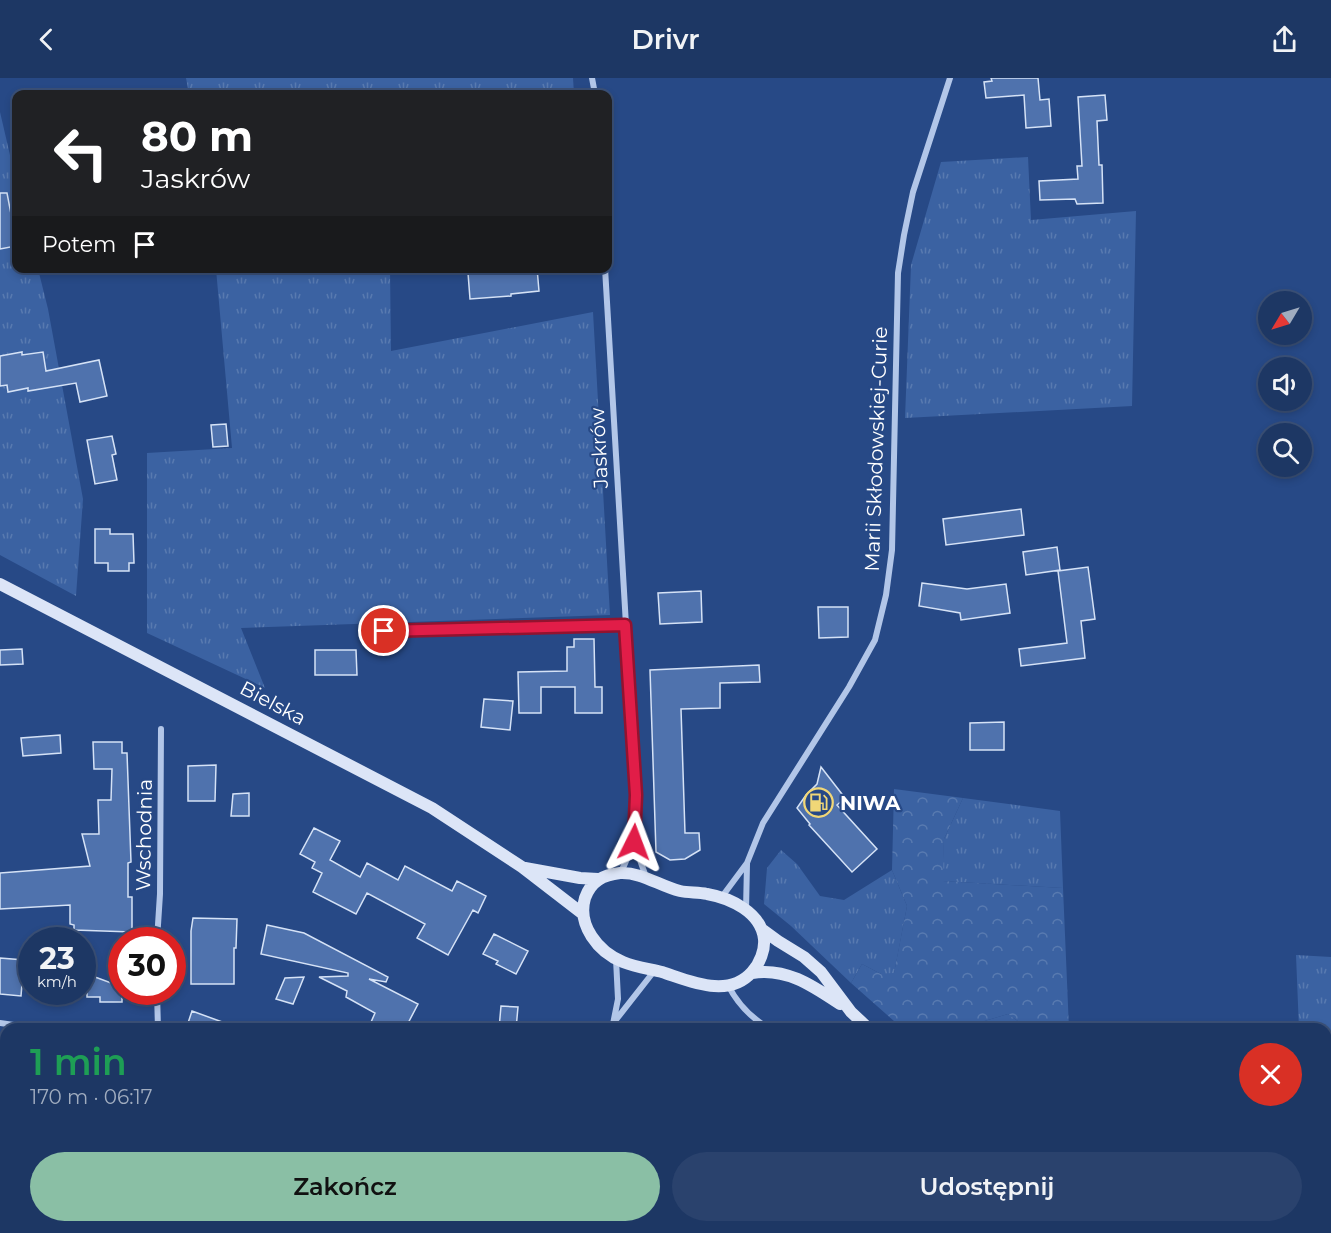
<!DOCTYPE html>
<html lang="pl">
<meta charset="utf-8">
<style>
body{margin:0;font-family:Montserrat,sans-serif;background:#2a426d;color:#f1f3f6;height:100vh;display:flex;flex-direction:column;font-size:22px;white-space:nowrap}
*{box-sizing:border-box;margin:0}
p{font-size:20px;color:#a0acbf}
.icon{flex:none;width:33px;height:33px;fill:none;stroke:currentColor;stroke-width:2;stroke-linecap:round;stroke-linejoin:round}
.map{position:relative;flex:1;overflow:hidden}
.side{position:absolute;left:0px;top:945px;width:1332px;height:210px;display:flex;flex-direction:column;background:#1d3764;border-radius:18px 18px 0 0;box-shadow:0 3px 9px #0003,0 0 0 2px #3b5178}
.side>*{flex:none}
.top-card{position:absolute;left:12px;top:12px;width:600px;height:183px;border-radius:12px;box-shadow:0 3px 9px #0003,0 0 0 2px #3b5178;background:#202124;color:#fff;overflow:hidden}
.needle{width:39px;rotate:232deg}
.tools{position:absolute;left:1258px;top:213px;display:grid;gap:12px}
.tools a{display:grid;place-items:center;width:54px;height:54px;border-radius:50%;background:#1d3764;box-shadow:0 3px 9px #0003,0 0 0 2px #3b5178;font-size:30px}
.speed{position:absolute;left:18px;top:849px;display:flex;gap:12px;font-size:30px;font-weight:700;text-align:center}
.speed>*{display:grid;place-content:center;width:78px;height:78px;border-radius:50%;background:#1d3764;box-shadow:0 3px 9px #0003,0 0 0 2px #3b5178;line-height:1}
.speed small{font-size:15px;font-weight:400}
.speed .limit{border:9px solid #d22;background:#fff;color:#111}
.pin{position:absolute;display:grid;place-items:center;width:51px;height:51px;color:#fff;margin:-26px;border:3px solid #fff;border-radius:50%;box-shadow:0 2px 6px #0007}
.me{position:absolute;width:66px;margin:-33px;rotate:3deg;stroke-linejoin:round;filter:drop-shadow(0 0 4px #0008)}
.turn{display:flex;align-items:center;gap:21px;height:126px;padding:0 30px;font-size:27px}
.turn .icon{width:78px;height:78px;stroke-width:2.5}
.turn b{display:block;font-size:42px;line-height:51px}
.then{display:flex;align-items:center;height:57px;padding:0 30px;background:#0003;gap:12px;font-size:22px}
.round{display:grid;place-items:center;flex:none;width:63px;height:63px;border-radius:32px;background:#2a426d}
.summary{display:flex;align-items:center;justify-content:space-between;height:102px;padding:0 30px}
h1{font-size:36px;font-weight:600;line-height:45px;color:#1e9e55}
.cta{display:flex;gap:12px;margin-top:auto;padding:12px 30px}
.cta a{flex:1;height:69px;border-radius:36px;background:#8abfa5;color:#111;font-size:24px;font-weight:600;line-height:69px;text-align:center}
.cta a+a{background:#2a426d;color:#f1f3f6}
header{display:flex;justify-content:space-between;align-items:center;height:78px;padding:0 30px;background:#1d3764;font-size:27px;font-weight:600}
.map>svg:first-child{display:block}
.grass{fill:url(#grass-tufts)}
.forest{fill:url(#forest-crowns)}
.building{fill:#4f72ad;stroke:#d5e2f6;stroke-width:1.5}
.lines{fill:none;stroke-linecap:round;stroke-linejoin:round}
.minor{stroke:#b2c6e8;stroke-width:6}
.secondary{stroke:#dce5f7;stroke-width:12}
.route-casing{stroke:#92132f;stroke-width:15}
.route{stroke:#e11d48;stroke-width:10}
.labels{text-anchor:middle;stroke-width:4.5;stroke-linejoin:round;paint-order:stroke}
.street-label{font-size:20px;fill:#fff;stroke:#274986}
.poi-label{font-size:20px;font-weight:bold;fill:#fff;stroke:#274986;text-anchor:start}
</style>
<header><svg class="icon" aria-label="back" viewBox="0 0 24 24"><path d="M15 5l-7 7 7 7"/></svg>Drivr<svg class="icon" aria-label="share" viewBox="0 0 24 24"><path d="M12 15V3M7 8l5-5 5 5M5 13v7h14v-7"/></svg></header>
<div class="map">
<svg width="1331" height="1155" viewBox="0 0 1331 1155">
<defs>
<pattern id="grass-tufts" width="24" height="20" patternUnits="userSpaceOnUse" patternTransform="scale(1.5)"><rect width="24" height="20" fill="#3b62a2"/><path d="M3 7l-1-3M5 7V3M7 7l1-3M15 17l-1-3M17 17v-4M19 17l1-3" fill="none" stroke="#587ab0"/></pattern>
<pattern id="forest-crowns" width="20" height="18" patternUnits="userSpaceOnUse" patternTransform="scale(1.5)"><rect width="20" height="18" fill="#3b62a2"/><path d="M2 6a3 3 0 1 1 6 0M12 15a3 3 0 1 1 6 0" fill="none" stroke="#587ab0"/></pattern>
</defs>
<rect width="100%" height="100%" fill="#274986"/>
<!-- grass -->
<path class="grass" d="M 186,0 L 573,0 L 574,16 L 189,16 Z
M 0,34 L 16,103 L 16,190 L 38,191 L 48,231 L 83,421 L 76,518 L 0,477 Z
M 1028,79 L 1031,142 L 1136,133 L 1132,328 L 905,340 L 911,187 L 941,84 Z
M 216,191 L 390,191 L 391,273 L 593,234 L 610,537 L 241,550 L 265,610 L 147,555 L 147,375 L 232,370 Z
M 963,720 L 1060,733 L 1063,810 L 942,803 L 944,761 Z
M 781,772 L 797,786 L 820,818 L 844,822 L 892,792 L 907,828 L 894,896 L 881,896 L 862,886 L 851,905 L 791,848 L 764,826 L 767,790 Z
M 1296,877 L 1331,879 L 1331,1043 L 1326,1043 L 1326,951 L 1299,951 Z
M 1008,936 L 1029,951 L 966,951 L 971,947 Z"/>
<!-- forest -->
<path class="forest" d="M 894,711 L 963,720 L 944,761 L 943,803 L 1063,810 L 1069,951 L 1029,951 L 1008,936 L 971,947 L 966,951 L 903,951 L 851,905 L 862,886 L 881,896 L 894,895 L 907,828 L 892,792 Z"/>
<!-- building -->
<path class="building" d="M 991,0 L 1038,0 L 1040,22 L 1049,21 L 1051,48 L 1026,50 L 1024,17 L 986,20 L 984,4 L 992,3 Z
M 1105,17 L 1107,42 L 1097,43 L 1099,87 L 1102,87 L 1103,125 L 1077,126 L 1075,121 L 1040,122 L 1039,103 L 1078,101 L 1077,88 L 1082,88 L 1078,19 Z
M 0,115 L 7,115 L 16,162 L 16,168 L 0,171 Z
M 522,190 L 537,190 L 539,213 L 511,216 L 511,218 L 470,221 L 468,195 Z
M 22,274 L 22,277 L 43,274 L 46,293 L 99,282 L 107,318 L 80,324 L 76,305 L 28,313 L 28,310 L 8,314 L 7,307 L 0,308 L 0,278 Z
M 226,346 L 228,368 L 213,369 L 211,347 Z
M 112,358 L 116,376 L 112,377 L 117,402 L 95,406 L 87,362 Z
M 1021,431 L 1024,457 L 946,467 L 943,441 Z
M 95,451 L 110,451 L 110,456 L 133,456 L 134,485 L 129,485 L 129,493 L 108,493 L 108,485 L 95,485 Z
M 1057,469 L 1060,492 L 1026,497 L 1023,474 Z
M 1088,489 L 1095,541 L 1081,543 L 1085,580 L 1021,588 L 1019,571 L 1067,565 L 1058,493 Z
M 922,505 L 967,511 L 1006,506 L 1010,535 L 961,542 L 960,535 L 919,528 Z
M 701,513 L 702,544 L 660,546 L 658,515 Z
M 818,529 L 848,529 L 848,559 L 819,560 Z
M 574,561 L 594,561 L 595,609 L 602,609 L 602,635 L 575,635 L 575,609 L 541,609 L 541,635 L 519,635 L 518,594 L 567,593 L 567,569 L 574,569 Z
M 22,571 L 23,586 L 0,587 L 0,572 Z
M 315,572 L 356,572 L 357,597 L 315,597 Z
M 759,587 L 760,604 L 720,605 L 720,630 L 681,631 L 685,755 L 699,755 L 700,772 L 685,781 L 670,782 L 656,774 L 650,592 Z
M 484,621 L 513,623 L 510,652 L 481,649 Z
M 1004,644 L 1004,672 L 970,672 L 970,645 Z
M 60,657 L 61,675 L 23,678 L 21,660 Z
M 93,664 L 122,664 L 122,675 L 127,675 L 131,784 L 128,785 L 128,819 L 132,819 L 132,854 L 74,852 L 74,847 L 70,846 L 70,827 L 0,831 L 0,795 L 90,788 L 82,756 L 99,756 L 98,722 L 111,722 L 112,691 L 94,691 Z
M 216,687 L 215,723 L 188,723 L 188,688 Z
M 821,689 L 845,720 L 837,727 L 877,771 L 852,794 L 809,747 L 810,746 L 797,730 L 806,717 L 817,706 Z
M 249,715 L 249,738 L 231,738 L 233,716 Z
M 314,750 L 340,763 L 330,782 L 360,799 L 367,785 L 398,802 L 405,788 L 452,813 L 457,803 L 486,818 L 478,835 L 473,832 L 448,877 L 417,860 L 425,846 L 367,815 L 356,836 L 313,814 L 322,795 L 312,790 L 315,784 L 300,776 Z
M 193,840 L 237,841 L 236,870 L 234,870 L 234,906 L 191,906 L 191,853 Z
M 267,847 L 304,855 L 388,899 L 386,904 L 369,901 L 418,926 L 405,951 L 368,951 L 375,935 L 346,919 L 347,913 L 319,899 L 348,898 L 348,895 L 261,876 Z
M 494,856 L 528,873 L 516,896 L 496,886 L 498,883 L 483,876 Z
M 0,880 L 24,882 L 21,918 L 0,916 Z
M 87,896 L 122,909 L 122,924 L 100,924 L 100,919 L 87,919 Z
M 304,899 L 293,926 L 276,921 L 285,900 Z
M 501,928 L 518,929 L 516,951 L 499,951 Z
M 192,933 L 236,949 L 235,951 L 186,951 Z"/>
<g class="lines">
<!-- minor -->
<path class="minor" d="M 592,0 L 595,16
M 605,190 L 636,717 C 634,747 636,768 620,795
M 384,553 L 625,547
M 634,765 L 646,799
M 721,820 L 747,785 L 763,745 L 849,609 L 875,562 L 886,517 L 892,472 L 898,195 L 904,157 L 913,114 L 950,0
M 746,832 L 747,786
M 157,862 L 160,816 L 161,651
M 728,907 C 738,927 751,940 770,951
M 157,914 L 158,951
M 615,943 L 655,892
M 0,945 L 42,951
M 612,951 L 618,921 L 616,881
M 0,963 L 6,964
M 772,1149 L 772,1155
M 929,1149 L 932,1155
M 151,1155 L 151,1149
M 513,1155 L 515,1149
M 596,1155 L 596,1149"/>
<!-- secondary -->
<path class="secondary" d="M 0,506 L 432,730 L 522,789 L 583,836
M 525,790 L 580,800 L 598,801
M 620,795 C 642,794 659,808 680,813 C 689,815 698,814 707,816 C 730,820 761,834 764,861 C 765,872 760,885 752,894 C 728,921 690,903 662,894 C 650,891 635,889 623,884 C 598,874 577,847 585,820 C 591,803 603,797 620,795 Z
M 763,852 L 778,863 L 804,879 L 821,894 L 851,934 L 869,951
M 752,895 C 786,889 813,908 840,926
M 1177,1149 L 1187,1155"/>
</g>
<g class="lines">
<defs>
<path id="route" d="M 384,553 L 625,547 L 636,717 L 634,764"/>
</defs>
<!-- route casing -->
<use href="#route" class="route-casing"/>
<!-- route -->
<use href="#route" class="route"/>
</g>
<!-- icons -->
<defs>
<symbol id="fuel-ring" viewBox="-11 -11 22 22"><circle r="9.5" fill="#274986" stroke="#f1d777" stroke-width="1.5"/><path d="M-5.5-6h7V0h2V4h1.3V-2.5L3-4.5l.8-.8L6-3V5H2.5V1h-1V6h-7ZM-4.2-4.7v3.2H.2V-4.7Z" fill="#f1d777"/></symbol>
</defs>
<g fill-rule="evenodd">
<use href="#fuel-ring" x="802" y="708" width="33" height="33"/>
</g>
<g class="labels">
<!-- street labels -->
<g class="street-label">
<text transform="translate(599 370) rotate(-93)" y="7">Jaskrów</text>
<text transform="translate(876 371) rotate(-88)" y="7">Marii Skłodowskiej-Curie</text>
<text transform="translate(273 625) rotate(28)" y="7">Bielska</text>
<text transform="translate(144 757) rotate(-89)" y="7">Wschodnia</text>
</g>
<!-- poi labels -->
<g class="poi-label">
<text x="840" y="732">NIWA</text>
</g>
</g>
</svg>
<div class="tools">
<a><svg class="needle" viewBox="-14 -14 28 28"><path d="M0-13l5 13h-10z" fill="#e53935"/><path d="M0 13l5-13h-10z" fill="#a0acbf"/></svg></a>
<a><svg class="icon" aria-label="sound" viewBox="0 0 24 24"><path d="M4 9h4l5-4v14l-5-4H4zM17 9q2 3 0 6"/></svg></a>
<a><svg class="icon" aria-label="search" viewBox="0 0 24 24"><circle cx="10" cy="10" r="6"/><path d="M15 15l6 6"/></svg></a>
</div>
<div class="speed"><div>23<small>km/h</small></div><div class="limit">30</div></div>
<div class="pin" style="left:384px;top:553px;background:#d93025"><svg class="icon" aria-label="arrive" viewBox="0 0 24 24"><path d="M6 21V4h12l-3 4 3 4H6"/></svg></div>
<svg class="me" style="left:634px;top:764px" viewBox="-20 -20 40 40"><path d="M0-17L14 15 0 8-14 15z" fill="#e11d48" stroke="#fff" stroke-width="4"/></svg>
<div class="top-card">
<div class="turn"><svg class="icon" aria-label="left" viewBox="0 0 24 24"><path d="M17 20v-9H6M10 6l-5 5 5 5"/></svg><div><b>80 m</b>Jaskrów</div></div>
<div class="then">Potem<svg class="icon" aria-label="arrive" viewBox="0 0 24 24"><path d="M6 21V4h12l-3 4 3 4H6"/></svg></div>
</div>
<section class="side">
<div class="summary"><div><h1>1 min</h1><p>170 m · 06:17</p></div><a class="round" style="background:#d93025;color:#fff"><svg class="icon" aria-label="close" viewBox="0 0 24 24"><path d="M6 6l12 12M18 6L6 18"/></svg></a></div>
<div class="cta"><a>Zakończ</a><a>Udostępnij</a></div>
</section>
</div>
